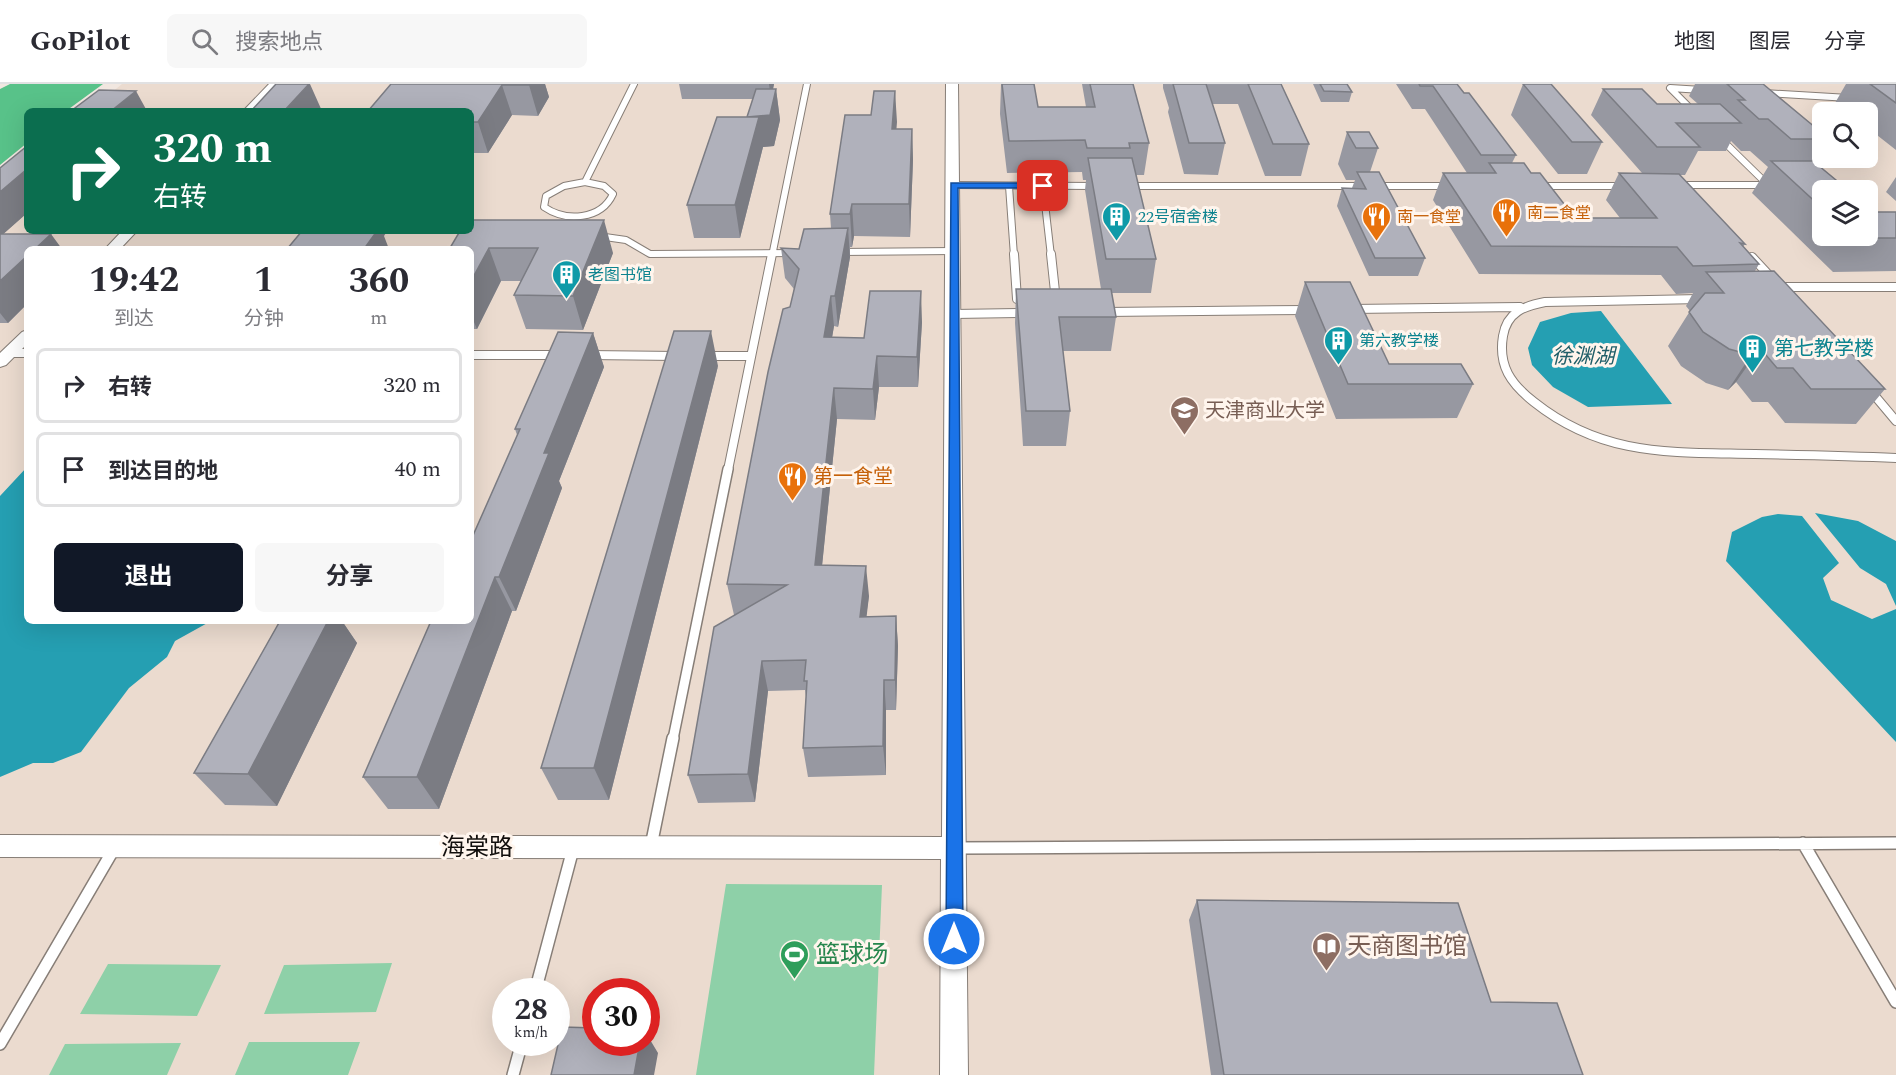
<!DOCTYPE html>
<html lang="zh">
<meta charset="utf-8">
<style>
body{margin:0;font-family:Spectral,"Noto Sans SC",serif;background:#f7f7f7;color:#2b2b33;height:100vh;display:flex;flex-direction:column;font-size:22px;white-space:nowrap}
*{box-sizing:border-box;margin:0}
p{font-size:20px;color:#7c7c81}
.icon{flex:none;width:33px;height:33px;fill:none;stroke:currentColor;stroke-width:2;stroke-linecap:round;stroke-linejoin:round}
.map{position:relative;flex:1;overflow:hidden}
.side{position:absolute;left:24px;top:162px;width:450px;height:378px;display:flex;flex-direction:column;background:#fff;border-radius:9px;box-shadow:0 6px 24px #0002}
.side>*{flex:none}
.top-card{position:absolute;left:24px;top:24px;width:450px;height:126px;border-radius:9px;box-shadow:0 6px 24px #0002;background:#0b6e4f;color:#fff;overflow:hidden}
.tools{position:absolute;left:1812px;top:18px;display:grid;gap:12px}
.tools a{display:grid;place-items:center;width:66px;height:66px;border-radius:9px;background:#fff;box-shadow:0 6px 24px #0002;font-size:30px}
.speed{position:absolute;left:492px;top:894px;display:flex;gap:12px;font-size:30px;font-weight:700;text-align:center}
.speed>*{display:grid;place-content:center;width:78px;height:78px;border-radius:50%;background:#fff;box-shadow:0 6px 24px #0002;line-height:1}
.speed small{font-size:15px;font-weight:400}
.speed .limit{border:9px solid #d22;background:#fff;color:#111}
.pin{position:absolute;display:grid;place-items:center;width:51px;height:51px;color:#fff;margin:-26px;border-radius:12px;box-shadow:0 3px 9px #0006}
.me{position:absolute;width:66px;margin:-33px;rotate:0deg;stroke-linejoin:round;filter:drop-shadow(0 0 4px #0008)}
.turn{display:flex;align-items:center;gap:21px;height:126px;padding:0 30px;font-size:27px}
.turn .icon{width:78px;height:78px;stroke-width:2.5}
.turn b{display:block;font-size:42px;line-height:51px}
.eta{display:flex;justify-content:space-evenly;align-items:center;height:102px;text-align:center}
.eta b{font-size:36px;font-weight:700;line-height:42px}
.cta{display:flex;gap:12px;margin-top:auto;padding:12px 30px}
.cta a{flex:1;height:69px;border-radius:9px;background:#111827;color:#fff;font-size:24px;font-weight:700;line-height:69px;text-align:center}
.cta a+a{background:#f7f7f7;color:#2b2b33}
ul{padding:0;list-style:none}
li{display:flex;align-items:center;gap:18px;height:75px;margin:0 12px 9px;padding:0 18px;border:3px solid #e1e1e2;border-radius:9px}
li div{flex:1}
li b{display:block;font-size:22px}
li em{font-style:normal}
header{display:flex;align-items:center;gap:36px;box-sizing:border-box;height:84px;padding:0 30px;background:#fff;border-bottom:2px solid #e1e1e2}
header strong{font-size:28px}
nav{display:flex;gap:33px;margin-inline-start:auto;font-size:21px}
.search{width:420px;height:54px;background:#f7f7f7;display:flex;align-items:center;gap:15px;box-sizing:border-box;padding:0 21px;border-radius:9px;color:#7c7c81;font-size:22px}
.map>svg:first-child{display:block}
.built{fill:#ebdbcf;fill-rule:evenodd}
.green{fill:#8ed0a8}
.forest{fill:#58c289}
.water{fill:#259fb2}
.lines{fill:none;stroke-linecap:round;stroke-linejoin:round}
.service-far3-casing{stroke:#877e77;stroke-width:8}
.service-far2-casing{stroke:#877e77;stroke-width:10}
.service-far1-casing{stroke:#877e77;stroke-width:12}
.service-casing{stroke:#877e77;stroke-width:14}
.minor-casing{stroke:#877e77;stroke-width:2}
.service-far3{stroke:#fff;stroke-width:6}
.service-far2{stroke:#fff;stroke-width:8}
.service-far1{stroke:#fff;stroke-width:9}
.service{stroke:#fff;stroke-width:11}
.minor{fill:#fff;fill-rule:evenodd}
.wall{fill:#9798a1}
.shaded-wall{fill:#7b7c83}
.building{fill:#b0b1bb;stroke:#7b7c83;stroke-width:1.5}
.route{fill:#1a73e8;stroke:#114b97;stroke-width:1.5}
.labels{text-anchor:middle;stroke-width:6;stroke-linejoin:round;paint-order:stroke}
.far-food-label{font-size:16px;fill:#c56008;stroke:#fff5ed;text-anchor:start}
.far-culture-label{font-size:16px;fill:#0d838f;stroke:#fff5ed;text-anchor:start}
.culture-label{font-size:20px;fill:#0d838f;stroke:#fff5ed;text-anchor:start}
.education-label{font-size:20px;fill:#785e54;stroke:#fff5ed;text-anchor:start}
.food-label{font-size:20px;fill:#c56008;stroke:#fff5ed;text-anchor:start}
.water-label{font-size:21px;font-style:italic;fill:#205e68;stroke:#fff5ed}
.near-street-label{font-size:24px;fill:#110e0c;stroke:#fff5ed}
.near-education-label{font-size:24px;fill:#785e54;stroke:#fff5ed;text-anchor:start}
.near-leisure-label{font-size:24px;fill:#27864d;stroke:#fff5ed;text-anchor:start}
</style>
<header>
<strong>GoPilot</strong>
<div class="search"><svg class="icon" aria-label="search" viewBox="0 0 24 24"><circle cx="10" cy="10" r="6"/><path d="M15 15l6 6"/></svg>搜索地点</div>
<nav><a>地图</a><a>图层</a><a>分享</a></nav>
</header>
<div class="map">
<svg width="1896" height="991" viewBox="0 0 1896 991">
<rect width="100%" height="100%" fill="#f1e7e0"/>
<!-- built -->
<path class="built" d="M 122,0 L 1896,0 L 1896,991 L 0,991 L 0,101 L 27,79 L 27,147 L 471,147 L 471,27 L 89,27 ZM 1822,28 L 1868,28 L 1868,74 L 1822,74 ZM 1822,106 L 1868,106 L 1868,152 L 1822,152 ZM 27,165 L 471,165 L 471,537 L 27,537 ZM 506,908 L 556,908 L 556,958 L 506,958 ZM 596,908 L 646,908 L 646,958 L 596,958 Z"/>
<!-- green -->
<path class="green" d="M 726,800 L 882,801 L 874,991 L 696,991 Z
M 392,879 L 376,928 L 264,930 L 284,881 Z
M 108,880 L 221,881 L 197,932 L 80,930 Z
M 249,958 L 360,958 L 348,991 L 235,991 Z
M 181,959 L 167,991 L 49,991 L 65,960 Z"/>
<!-- forest -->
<path class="forest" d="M 10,0 L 103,0 L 66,27 L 27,27 L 27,59 L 0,81 L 0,5 Z"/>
<!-- water -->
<path class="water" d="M 1601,227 L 1672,320 L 1588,323 L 1553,303 L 1532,281 L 1528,264 L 1540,238 L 1571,229 Z
M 27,383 L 27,537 L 211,537 L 175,557 L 167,573 L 129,604 L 81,668 L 53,679 L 33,679 L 0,693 L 0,412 Z
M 1815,429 L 1858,437 L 1896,457 L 1896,522 L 1886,500 L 1860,484 Z
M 1778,430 L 1802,432 L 1839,479 L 1823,494 L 1831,516 L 1872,535 L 1896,525 L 1896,658 L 1726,477 L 1732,448 L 1762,433 Z"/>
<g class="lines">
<defs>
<path id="service-far3" d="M 1764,9 L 1849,14
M 1693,27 L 1670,4 L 1702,6
M 585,98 L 604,102 L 613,110 C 601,136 566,138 544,123 L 546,112 L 564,102 Z
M 585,98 L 634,0
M 954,101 L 1095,102
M 1679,101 L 1768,101 L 1720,54
M 1009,102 L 1014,172
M 1043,102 L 1051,172
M 1127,102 L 1449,102
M 1538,102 L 1623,102
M 598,152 L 626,156 L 650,170 L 794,169
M 840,168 L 954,167
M 772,172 L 807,0"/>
<path id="service-far2" d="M 1014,170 L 1017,215
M 1051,170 L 1056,217
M 1752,173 L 1780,203 L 1896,203
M 1701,215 L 1545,218 C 1524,222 1507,228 1503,252 C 1498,282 1511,300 1534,318 C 1603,373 1671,368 1755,370 C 1802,371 1849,372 1896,374
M 1351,225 L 1520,223
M 1105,228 L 1308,226
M 954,230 L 1026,229
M 10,269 L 27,269
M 471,271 L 560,271
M 588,271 L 677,272
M 705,272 L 751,272
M 1870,306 L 1896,337
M 728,386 L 772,170"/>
<path id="service-far1" d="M 673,655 L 728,385"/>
<path id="service" d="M 1803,759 L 1896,918
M 651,762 L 673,654
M 955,764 L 1896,759
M 535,908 L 573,765
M 0,960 L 115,763
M 513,991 L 522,958"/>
<path id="minor" d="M 269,0 L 281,0 L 256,27 L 243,27 Z
M 946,0 L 958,0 L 968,991 L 940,991 L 941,775 L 0,773 L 0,751 L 942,753 Z
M 122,147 L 137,147 L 120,165 L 105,165 Z
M 27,246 L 27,260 L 6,281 L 0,283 L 0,269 L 22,248 Z"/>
</defs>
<!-- service-far3 casing -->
<use href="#service-far3" class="service-far3-casing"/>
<!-- service-far2 casing -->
<use href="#service-far2" class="service-far2-casing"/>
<!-- service-far1 casing -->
<use href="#service-far1" class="service-far1-casing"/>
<!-- service casing -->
<use href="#service" class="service-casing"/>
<!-- minor casing -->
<use href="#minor" class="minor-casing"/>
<!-- service-far3 -->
<use href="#service-far3" class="service-far3"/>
<!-- service-far2 -->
<use href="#service-far2" class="service-far2"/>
<!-- service-far1 -->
<use href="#service-far1" class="service-far1"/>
<!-- service -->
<use href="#service" class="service"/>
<!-- minor -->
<use href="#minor" class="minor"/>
</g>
<!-- wall -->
<path class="wall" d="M 391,0 L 545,0 L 549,13 L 538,32 L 512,31 L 488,69 L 471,69 L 471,27 Z
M 679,0 L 774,0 L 773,5 L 776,5 L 780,36 L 774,62 L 763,63 L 740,154 L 694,154 L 687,121 L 747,33 L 753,15 L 682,15 Z
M 1001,0 L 1038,23 L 1086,23 L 1082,0 L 1133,0 L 1149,59 L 1144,91 L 1136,91 L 1156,175 L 1151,209 L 1112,209 L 1116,233 L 1111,267 L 1063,267 L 1070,327 L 1066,362 L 1023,362 L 1015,239 L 1016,205 L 1101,205 L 1085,106 L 1086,96 L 1083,96 L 1082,88 L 1007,89 L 1000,30 Z
M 1163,0 L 1281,0 L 1309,60 L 1301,92 L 1265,92 L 1238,20 L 1212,20 L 1225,59 L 1218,91 L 1184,90 L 1168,28 L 1169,24 L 1163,4 Z
M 1313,0 L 1347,0 L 1352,8 L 1349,18 L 1321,18 Z
M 1396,0 L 1457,0 L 1516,71 L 1512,79 L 1531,89 L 1575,134 L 1620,134 L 1606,116 L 1619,89 L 1642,89 L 1591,31 L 1603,5 L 1657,20 L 1698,20 L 1689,12 L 1695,0 L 1763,0 L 1822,49 L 1822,66 L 1815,78 L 1822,106 L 1822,152 L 1868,152 L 1873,128 L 1896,128 L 1896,187 L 1833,188 L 1752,109 L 1768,83 L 1750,67 L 1741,67 L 1731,57 L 1726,67 L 1698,67 L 1685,91 L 1680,91 L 1745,160 L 1743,163 L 1759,180 L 1755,187 L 1885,305 L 1856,340 L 1785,339 L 1768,318 L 1752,318 L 1736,298 L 1728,306 L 1706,299 L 1681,282 L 1668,262 L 1690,227 L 1686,222 L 1693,209 L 1676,210 L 1661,191 L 1479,190 L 1433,116 L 1443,89 L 1467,89 L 1425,25 L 1412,25 Z
M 1523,0 L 1602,58 L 1587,90 L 1558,90 L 1511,31 Z
M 1846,0 L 1896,0 L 1896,66 L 1868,44 L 1868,28 L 1847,28 L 1835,19 Z
M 895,7 L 896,45 L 912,45 L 913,76 L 910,153 L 854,152 L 852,163 L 850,163 L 850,173 L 838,243 L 834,242 L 832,253 L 864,254 L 922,238 L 918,303 L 879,303 L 875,336 L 837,335 L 822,481 L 869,512 L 866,532 L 896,532 L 898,562 L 896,626 L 886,626 L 886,691 L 808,693 L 803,664 L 806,613 L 805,606 L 768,607 L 755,718 L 698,719 L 688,691 L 734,531 L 727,500 L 794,205 L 785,194 L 781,164 L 799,165 L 831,144 L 830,130 L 871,31 Z
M 1347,48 L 1378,64 L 1370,88 L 1425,174 L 1418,192 L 1369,192 L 1337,122 L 1342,104 L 1352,104 L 1355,96 L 1346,96 L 1338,80 Z
M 0,84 L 27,129 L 3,150 L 27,165 L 27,220 L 8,239 L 0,239 Z
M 1896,93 L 1896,117 L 1886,108 Z
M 460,147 L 613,169 L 583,246 L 526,245 L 514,211 L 521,197 L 501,197 L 477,245 L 471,245 L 471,165 L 450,164 Z
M 1305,198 L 1389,280 L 1473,300 L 1457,334 L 1336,335 L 1295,232 Z
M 593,249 L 604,283 L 559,397 L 562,404 L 516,527 L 512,527 L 439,725 L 388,725 L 363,693 L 471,537 L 517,351 L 515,345 Z
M 718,282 L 609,716 L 558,716 L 541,684 Z
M 280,537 L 342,537 L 357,559 L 277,722 L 225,721 L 194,689 Z
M 1197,816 L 1491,918 L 1583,991 L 1211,991 L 1189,836 Z"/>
<!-- shaded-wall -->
<path class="shaded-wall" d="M 309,0 L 310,0 L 322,27 L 284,27 Z
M 529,0 L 545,0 L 549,13 L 538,32 L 529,1 Z
M 769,0 L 774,0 L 771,15 Z
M 502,1 L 512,31 L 488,69 L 478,38 Z
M 776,5 L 780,36 L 774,62 L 763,63 L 740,154 L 735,121 L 747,33 Z
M 136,7 L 147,27 L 111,27 Z
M 895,7 L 897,38 L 894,76 L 892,45 Z
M 912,45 L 913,76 L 910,153 L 909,120 Z
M 27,85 L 27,129 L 0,153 L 0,108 Z
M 852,120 L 854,152 L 852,163 L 850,130 Z
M 604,136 L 613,169 L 583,246 L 573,212 Z
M 848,144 L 850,173 L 838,243 L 835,212 Z
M 353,147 L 387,147 L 384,152 L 389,165 L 362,165 Z
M 51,150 L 62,165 L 35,165 Z
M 489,164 L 501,197 L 477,245 L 471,231 L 471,197 Z
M 27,172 L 27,220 L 8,239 L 0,229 L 0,197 Z
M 921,207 L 922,238 L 918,303 L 917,273 Z
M 831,212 L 834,242 L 827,284 L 824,253 Z
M 711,247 L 718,282 L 609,716 L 594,684 Z
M 593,249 L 604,283 L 559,397 L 562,404 L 516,527 L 499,493 L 544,369 Z
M 1760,264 L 1736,298 L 1728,306 L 1751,271 Z
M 877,272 L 879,303 L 875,336 L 873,305 Z
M 834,304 L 837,335 L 819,512 L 815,481 Z
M 866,482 L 869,512 L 863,563 L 860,533 Z
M 495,493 L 512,527 L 439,725 L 417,693 Z
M 896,532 L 898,562 L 896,626 L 895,596 Z
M 328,537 L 342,537 L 357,559 L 277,722 L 248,690 Z
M 762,577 L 768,607 L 755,718 L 748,690 Z
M 884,596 L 886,626 L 886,691 L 883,662 Z
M 646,949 L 658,969 L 654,991 L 634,991 L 640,958 L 646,958 Z"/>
<!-- building -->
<path class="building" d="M 276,0 L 309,0 L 284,27 L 251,27 Z
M 391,0 L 529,0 L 529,1 L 502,1 L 478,38 L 471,38 L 471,27 L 368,27 Z
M 1002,0 L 1034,0 L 1038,23 L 1095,23 L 1090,0 L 1133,0 L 1149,59 L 1129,59 L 1130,64 L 1087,64 L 1085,56 L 1009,57 Z
M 1173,0 L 1206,0 L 1225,59 L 1189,59 Z
M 1248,0 L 1281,0 L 1309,60 L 1273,60 Z
M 1320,0 L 1347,0 L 1352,8 L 1324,7 Z
M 1419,0 L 1457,0 L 1464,9 L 1469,9 L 1516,71 L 1481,71 L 1433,2 L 1420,2 Z
M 1523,0 L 1551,0 L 1602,58 L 1572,58 Z
M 1727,0 L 1763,0 L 1822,49 L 1822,55 L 1791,55 L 1768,35 L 1759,35 L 1738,16 L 1745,16 Z
M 1870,0 L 1896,0 L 1896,19 Z
M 756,5 L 776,5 L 770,31 L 747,33 Z
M 1603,5 L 1642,5 L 1657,20 L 1720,20 L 1741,39 L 1676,39 L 1700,63 L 1657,63 Z
M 99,6 L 136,7 L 111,27 L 71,27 Z
M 874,7 L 895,7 L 892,45 L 912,45 L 909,120 L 852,120 L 850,130 L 830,130 L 845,31 L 871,31 Z
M 717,33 L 759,33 L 735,121 L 687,121 Z
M 1347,48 L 1369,48 L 1378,64 L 1356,64 Z
M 27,62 L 27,85 L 0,108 L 0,84 Z
M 1088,74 L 1132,74 L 1156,175 L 1106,175 Z
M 1771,77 L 1813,77 L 1848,106 L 1822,106 L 1822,124 Z
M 1489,79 L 1524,79 L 1531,89 L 1540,89 L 1575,134 L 1657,134 L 1619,89 L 1679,90 L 1745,160 L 1740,159 L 1759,180 L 1693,182 L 1677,163 L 1491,162 L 1443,89 L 1496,89 Z
M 1357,88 L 1379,88 L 1425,174 L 1375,174 L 1342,104 L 1366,105 Z
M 1868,124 L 1873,128 L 1896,128 L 1896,154 L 1856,154 L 1853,152 L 1868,152 Z
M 471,136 L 604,136 L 573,212 L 514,211 L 538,164 L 489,164 L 471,197 L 471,165 L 431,165 L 431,164 L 450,164 L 460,147 L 471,147 Z
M 848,144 L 835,212 L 831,212 L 824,253 L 864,254 L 870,207 L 921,207 L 917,273 L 877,272 L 873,305 L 834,304 L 815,481 L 866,482 L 860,533 L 896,532 L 895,596 L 884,596 L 883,662 L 803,664 L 807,597 L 804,597 L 806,576 L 762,577 L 748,690 L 688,691 L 714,543 L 787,501 L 727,500 L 768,288 L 783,225 L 790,223 L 799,185 L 781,164 L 799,165 L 804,145 Z
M 302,147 L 377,147 L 364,165 L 287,165 Z
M 0,150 L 51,150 L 35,165 L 27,165 L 27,172 L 0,197 Z
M 1774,187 L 1885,305 L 1811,305 L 1793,284 L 1777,284 L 1760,264 L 1751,271 L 1729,265 L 1703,248 L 1689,228 L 1705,209 L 1724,209 L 1706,188 Z
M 1305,198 L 1350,198 L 1389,280 L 1461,280 L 1473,300 L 1348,300 Z
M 1016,205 L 1111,205 L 1116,233 L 1059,233 L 1070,327 L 1026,327 Z
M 674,247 L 711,247 L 594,684 L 541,684 Z
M 558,248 L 593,249 L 544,369 L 549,369 L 499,493 L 495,493 L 417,693 L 363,693 L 431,537 L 471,537 L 471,456 L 520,345 L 515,345 Z
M 280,537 L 328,537 L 248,690 L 194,689 Z
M 1197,816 L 1458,819 L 1491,918 L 1557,919 L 1583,991 L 1224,991 Z
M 562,943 L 596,944 L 596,958 L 640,958 L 634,991 L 551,991 Z"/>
<!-- route -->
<path class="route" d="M 951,99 L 1043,99 L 1047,102 L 1043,104 L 958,104 L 963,855 L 961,861 L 954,864 L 948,861 L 946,855 Z"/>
<!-- icons -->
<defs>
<symbol id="restaurant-pin" viewBox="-11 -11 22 30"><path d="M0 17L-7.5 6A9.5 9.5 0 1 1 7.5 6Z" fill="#e8710a" stroke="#fff5ed"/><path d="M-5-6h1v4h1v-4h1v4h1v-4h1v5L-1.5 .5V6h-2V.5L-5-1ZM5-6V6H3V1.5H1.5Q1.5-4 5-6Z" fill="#fff"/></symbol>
<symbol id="building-pin" viewBox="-11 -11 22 30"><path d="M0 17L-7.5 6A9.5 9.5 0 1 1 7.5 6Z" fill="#0f9aa8" stroke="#fff5ed"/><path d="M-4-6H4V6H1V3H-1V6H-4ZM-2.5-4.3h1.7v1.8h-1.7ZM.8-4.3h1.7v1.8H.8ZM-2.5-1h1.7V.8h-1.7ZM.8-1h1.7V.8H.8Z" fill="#fff"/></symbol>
<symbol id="university-pin" viewBox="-11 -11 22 30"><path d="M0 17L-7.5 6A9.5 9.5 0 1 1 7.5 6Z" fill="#8d6e63" stroke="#fff5ed"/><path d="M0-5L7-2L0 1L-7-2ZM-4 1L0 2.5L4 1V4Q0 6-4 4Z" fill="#fff"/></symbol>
<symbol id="library-pin" viewBox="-11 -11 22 30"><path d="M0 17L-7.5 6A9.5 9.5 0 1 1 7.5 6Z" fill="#8d6e63" stroke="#fff5ed"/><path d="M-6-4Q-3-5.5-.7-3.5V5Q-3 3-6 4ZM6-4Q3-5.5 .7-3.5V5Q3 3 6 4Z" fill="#fff"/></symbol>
<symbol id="stadium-pin" viewBox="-11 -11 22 30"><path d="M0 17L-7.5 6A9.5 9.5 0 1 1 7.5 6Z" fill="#2e9e5b" stroke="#fff5ed"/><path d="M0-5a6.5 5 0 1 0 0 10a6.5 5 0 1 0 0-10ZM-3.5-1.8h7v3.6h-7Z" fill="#fff"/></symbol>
</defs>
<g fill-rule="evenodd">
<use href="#restaurant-pin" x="1490" y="112" width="33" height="45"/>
<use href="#building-pin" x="1100" y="116" width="33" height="45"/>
<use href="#restaurant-pin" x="1360" y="116" width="33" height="45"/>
<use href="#building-pin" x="550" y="174" width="33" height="45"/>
<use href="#building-pin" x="1322" y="240" width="33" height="45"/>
<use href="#building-pin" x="1736" y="248" width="33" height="45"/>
<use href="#university-pin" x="1168" y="310" width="33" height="45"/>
<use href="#restaurant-pin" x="776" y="376" width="33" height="45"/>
<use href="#library-pin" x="1310" y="846" width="33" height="45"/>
<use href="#stadium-pin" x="778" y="854" width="33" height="45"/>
</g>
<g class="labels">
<!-- far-food labels -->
<g class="far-food-label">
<text x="1527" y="134">南二食堂</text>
<text x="1397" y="138">南一食堂</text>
</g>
<!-- far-culture labels -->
<g class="far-culture-label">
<text x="1138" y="138">22号宿舍楼</text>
<text x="588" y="196">老图书馆</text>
<text x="1359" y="262">第六教学楼</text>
</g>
<!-- culture labels -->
<g class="culture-label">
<text x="1774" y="271">第七教学楼</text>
</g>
<!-- education labels -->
<g class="education-label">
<text x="1205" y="333">天津商业大学</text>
</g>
<!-- food labels -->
<g class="food-label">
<text x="813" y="399">第一食堂</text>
</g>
<!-- water labels -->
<g class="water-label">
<text x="1583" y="279">徐渊湖</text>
</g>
<!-- near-street labels -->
<g class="near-street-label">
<text x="477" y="771">海棠路</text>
</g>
<!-- near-education labels -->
<g class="near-education-label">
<text x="1347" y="870">天商图书馆</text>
</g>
<!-- near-leisure labels -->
<g class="near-leisure-label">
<text x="816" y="878">篮球场</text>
</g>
</g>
</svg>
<div class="tools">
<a><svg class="icon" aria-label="search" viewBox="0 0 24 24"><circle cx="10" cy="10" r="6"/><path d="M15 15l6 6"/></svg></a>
<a><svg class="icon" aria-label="layers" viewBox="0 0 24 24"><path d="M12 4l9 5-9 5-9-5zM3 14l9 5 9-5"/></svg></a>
</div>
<div class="speed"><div>28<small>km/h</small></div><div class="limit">30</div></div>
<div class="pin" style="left:1043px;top:102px;background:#d93025"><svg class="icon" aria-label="arrive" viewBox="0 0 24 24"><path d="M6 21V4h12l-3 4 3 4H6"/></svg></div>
<svg class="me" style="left:954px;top:855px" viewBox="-20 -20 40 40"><circle r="17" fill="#1a73e8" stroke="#fff" stroke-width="3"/><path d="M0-11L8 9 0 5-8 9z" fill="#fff"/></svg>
<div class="top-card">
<div class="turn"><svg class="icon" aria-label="right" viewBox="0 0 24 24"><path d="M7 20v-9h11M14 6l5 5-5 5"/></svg><div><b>320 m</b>右转</div></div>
</div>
<section class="side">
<div class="eta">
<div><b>19:42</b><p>到达</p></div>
<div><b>1</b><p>分钟</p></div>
<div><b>360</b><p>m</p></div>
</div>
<ul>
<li><svg class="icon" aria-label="right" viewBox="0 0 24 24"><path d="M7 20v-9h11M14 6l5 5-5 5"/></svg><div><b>右转</b></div><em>320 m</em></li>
<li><svg class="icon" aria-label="arrive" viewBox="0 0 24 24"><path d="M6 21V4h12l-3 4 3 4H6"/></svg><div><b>到达目的地</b></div><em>40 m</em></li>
</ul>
<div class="cta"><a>退出</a><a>分享</a></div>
</section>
</div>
